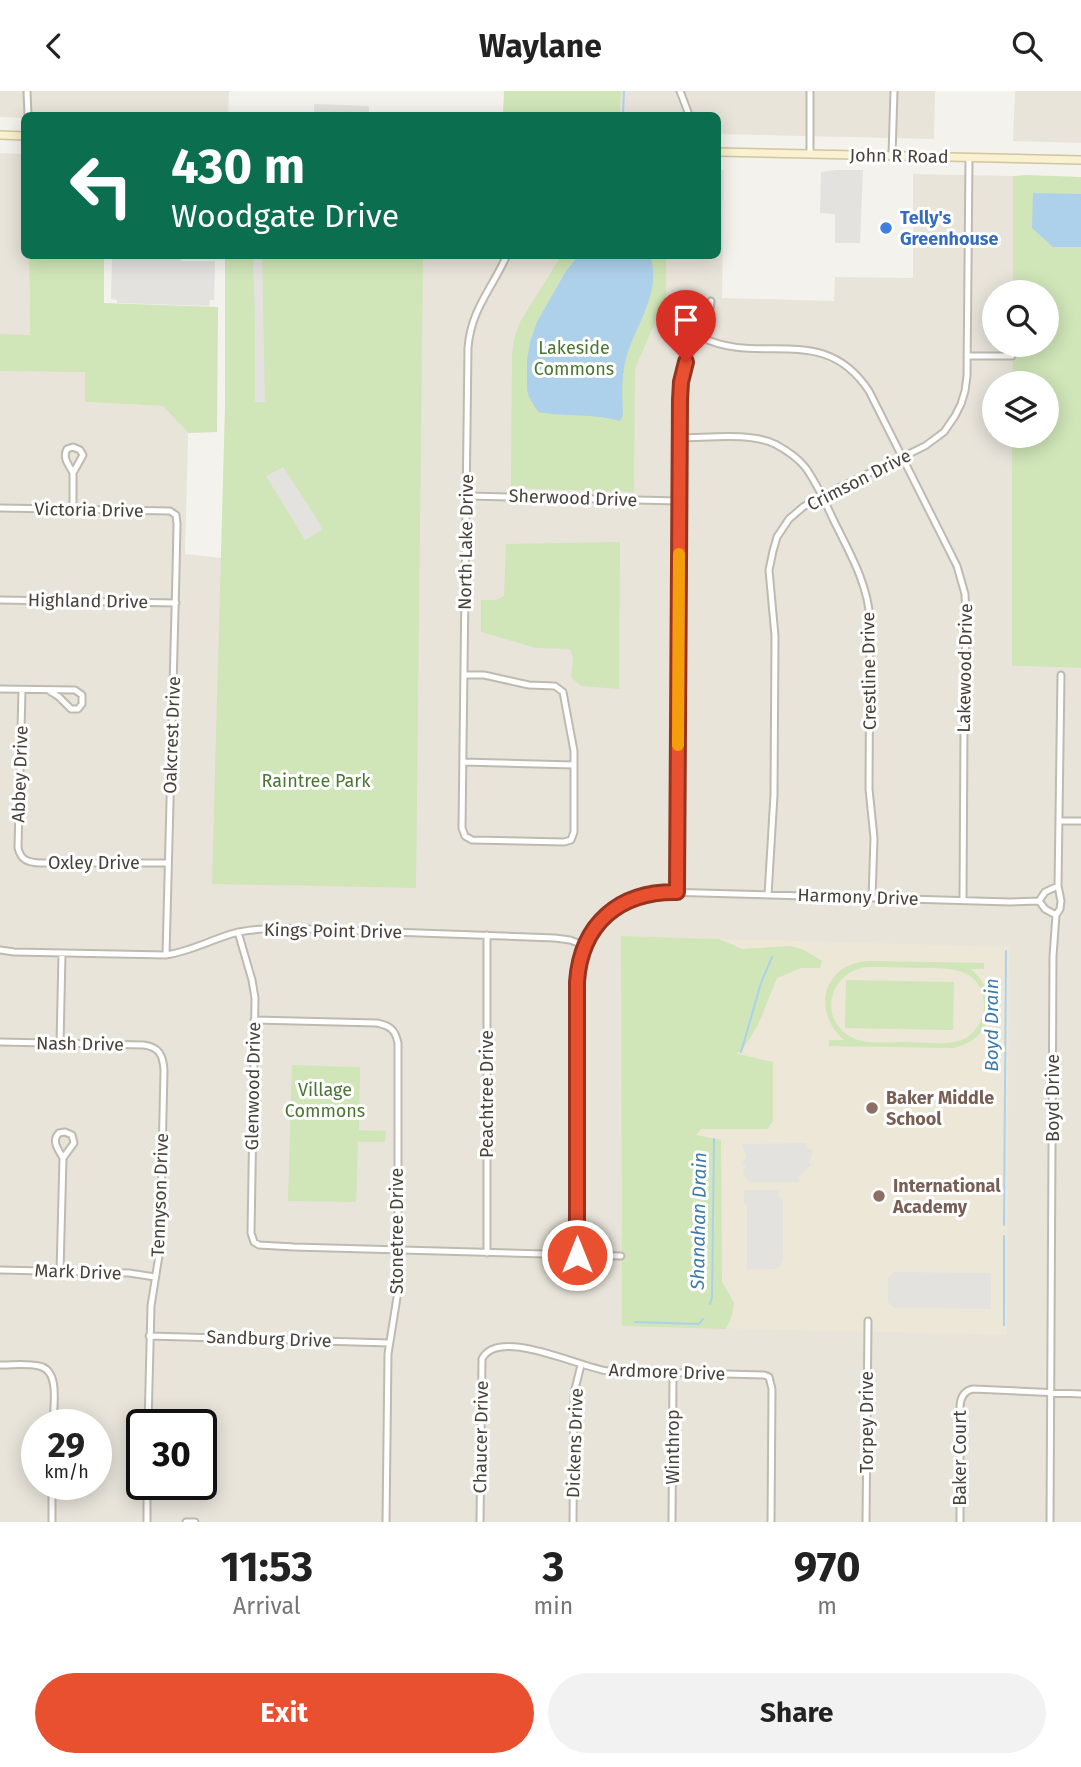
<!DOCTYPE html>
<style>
body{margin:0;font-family:"Fira Sans",sans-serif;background:#f2f2f2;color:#222;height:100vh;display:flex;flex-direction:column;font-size:26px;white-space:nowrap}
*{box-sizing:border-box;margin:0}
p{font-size:23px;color:#767676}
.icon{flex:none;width:38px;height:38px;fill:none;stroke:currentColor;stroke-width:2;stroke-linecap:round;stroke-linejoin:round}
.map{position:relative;height:1431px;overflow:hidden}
.drawer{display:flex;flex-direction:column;background:#fff;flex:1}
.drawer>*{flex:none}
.banner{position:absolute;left:21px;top:21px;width:700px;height:147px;border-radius:10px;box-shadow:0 4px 18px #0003;background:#0b6e4f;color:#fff;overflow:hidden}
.controls{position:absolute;left:982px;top:189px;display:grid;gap:14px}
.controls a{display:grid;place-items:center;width:77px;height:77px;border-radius:50%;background:#fff;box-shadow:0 4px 18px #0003;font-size:35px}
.speed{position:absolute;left:21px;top:1318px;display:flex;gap:14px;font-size:35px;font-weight:700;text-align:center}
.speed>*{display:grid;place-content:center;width:91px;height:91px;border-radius:50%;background:#fff;box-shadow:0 4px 18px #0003;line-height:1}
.speed small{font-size:18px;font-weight:400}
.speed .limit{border:4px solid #111;border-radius:10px;background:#fff;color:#111}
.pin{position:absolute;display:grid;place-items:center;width:60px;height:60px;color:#fff;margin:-72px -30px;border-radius:50% 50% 50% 0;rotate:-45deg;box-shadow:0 0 7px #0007}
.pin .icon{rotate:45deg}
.me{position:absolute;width:77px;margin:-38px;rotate:0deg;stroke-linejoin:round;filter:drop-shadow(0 0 5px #0008)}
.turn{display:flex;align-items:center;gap:24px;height:147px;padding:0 35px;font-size:32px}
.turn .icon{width:91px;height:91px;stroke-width:2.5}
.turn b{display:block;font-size:49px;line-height:60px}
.eta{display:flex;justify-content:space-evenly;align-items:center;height:119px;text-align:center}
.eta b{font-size:42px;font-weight:700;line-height:49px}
.cta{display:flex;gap:14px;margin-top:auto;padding:14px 35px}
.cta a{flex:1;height:80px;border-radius:42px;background:#e85030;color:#fff;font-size:28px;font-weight:700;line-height:80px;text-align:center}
.cta a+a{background:#f2f2f2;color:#222}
header{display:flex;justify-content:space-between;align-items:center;height:91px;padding:0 35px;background:#fff;font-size:32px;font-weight:700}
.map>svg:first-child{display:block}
.residential{fill:#e8e4da;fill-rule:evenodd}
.education{fill:#ece7d7}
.green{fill:#d0e5b8;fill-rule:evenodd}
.parking{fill:#e4e2df}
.water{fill:#aed1eb}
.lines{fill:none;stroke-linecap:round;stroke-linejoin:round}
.stream{stroke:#aed1eb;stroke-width:2}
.minor-casing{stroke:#bfbaaf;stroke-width:9}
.secondary-casing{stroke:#d0c59f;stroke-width:10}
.minor{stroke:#fff;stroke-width:5}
.secondary{stroke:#faf1d0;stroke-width:7}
.route-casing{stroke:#97341f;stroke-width:18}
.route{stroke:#e85030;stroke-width:12}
.slow{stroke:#f59e0b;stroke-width:12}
.shop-dot{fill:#3f7fe0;stroke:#fff;stroke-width:2.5}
.education-dot{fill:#8d6e63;stroke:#fff;stroke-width:2.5}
.labels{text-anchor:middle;stroke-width:6;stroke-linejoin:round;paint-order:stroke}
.street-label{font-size:18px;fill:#48433a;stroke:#fff}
.shop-label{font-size:18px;font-weight:bold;fill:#366cbe;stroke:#fff;text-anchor:start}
.park-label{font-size:18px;fill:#4a7631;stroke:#fff}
.education-label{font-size:18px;font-weight:bold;fill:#785e54;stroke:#fff;text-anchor:start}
.water-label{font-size:19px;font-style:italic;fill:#3b7aac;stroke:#fff}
</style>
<header><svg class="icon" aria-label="back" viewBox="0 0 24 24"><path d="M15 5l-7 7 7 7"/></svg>Waylane<svg class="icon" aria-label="search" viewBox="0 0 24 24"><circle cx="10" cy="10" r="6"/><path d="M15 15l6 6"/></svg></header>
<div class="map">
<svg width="1081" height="1431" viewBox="0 0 1081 1431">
<rect width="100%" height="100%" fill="#f4f2ec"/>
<!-- residential -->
<path class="residential" d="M 0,0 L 229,0 L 228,24 L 24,24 L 24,27 L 0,26 Z
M 621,0 L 935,0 L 934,48 L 718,43 L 718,24 L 620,24 Z
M 1015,0 L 1081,0 L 1081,52 L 1013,50 Z
M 0,62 L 24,63 L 24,164 L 29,165 L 30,245 L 0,243 Z
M 718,79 L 724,79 L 722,207 L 834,210 L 835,186 L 913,187 L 913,83 L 1013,85 L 1013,201 L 994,201 L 994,254 L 1013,254 L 1012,292 L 994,292 L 994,345 L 1012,345 L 1012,575 L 1081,577 L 1081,1431 L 0,1431 L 0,280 L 85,280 L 85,311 L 163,315 L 188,342 L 185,463 L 221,467 L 213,792 L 423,165 L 718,164 ZM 37,1334 L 96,1334 L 96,1393 L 37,1393 ZM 142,1334 L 201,1334 L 201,1393 L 142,1393 Z"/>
<!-- education -->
<path class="education" d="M 621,845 L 1009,856 L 1007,1244 L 622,1235 Z"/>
<!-- green -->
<path class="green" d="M 504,0 L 621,0 L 620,24 L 503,24 Z
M 1027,84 L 1081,86 L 1081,577 L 1012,575 L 1012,345 L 1046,345 L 1046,292 L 1012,292 L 1013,254 L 1046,254 L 1046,201 L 1013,201 L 1013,85 Z
M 29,165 L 104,165 L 104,212 L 218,216 L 217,341 L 188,342 L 163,315 L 85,311 L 85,281 L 0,280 L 0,243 L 30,244 Z
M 225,165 L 423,165 L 416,797 L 212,793 L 225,315 Z
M 561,165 L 666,165 L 666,207 L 635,277 L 634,401 L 511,397 L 512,265 L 514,248 L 520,231 Z
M 620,451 L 619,598 L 581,595 L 571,586 L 573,568 L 570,558 L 536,557 L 481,541 L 481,509 L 496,509 L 504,505 L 506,453 Z
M 621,845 L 719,848 L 742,858 L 790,855 L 802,858 L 822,870 L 820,877 L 801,877 L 777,887 L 758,934 L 741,961 L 734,962 L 773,971 L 773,1030 L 767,1038 L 701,1038 L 696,1044 L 721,1049 L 722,1191 L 734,1212 L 732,1224 L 726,1238 L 622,1235 Z
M 869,870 L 984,872 L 984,878 L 971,878 C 1002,905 994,949 953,957 L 829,955 L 829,949 L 844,949 C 811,920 823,872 869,870 ZM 869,876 C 885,876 901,876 917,877 C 945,877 981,874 984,912 C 985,924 979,937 969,945 C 965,948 960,950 954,951 C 939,954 922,951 906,951 C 891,951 873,953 858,949 C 853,947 848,945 844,941 C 817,918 836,877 869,876 Z
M 846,889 L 954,891 L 953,939 L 845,937 Z
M 292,974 L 360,976 L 359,1039 L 386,1040 L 385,1051 L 358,1051 L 356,1111 L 288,1110 Z"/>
<!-- parking -->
<path class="parking" d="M 314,13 L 369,15 L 369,24 L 316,24 L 317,23 L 314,22 Z
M 836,79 L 863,79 L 860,152 L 835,152 L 835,123 L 820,122 L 821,81 Z
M 112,165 L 181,165 L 181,170 L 215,170 L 214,209 L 210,209 L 209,215 L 117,212 L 117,209 L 111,208 Z
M 253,165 L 262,165 L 265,311 L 255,311 L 255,232 Z
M 283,376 L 319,431 L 322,439 L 305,449 L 266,385 Z
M 805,1052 L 808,1058 L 812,1058 L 812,1065 L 808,1072 L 811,1073 L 799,1086 L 800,1091 L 749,1091 L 744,1085 L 743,1079 L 746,1074 L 742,1073 L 746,1065 L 742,1053 Z
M 744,1099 L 779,1099 L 779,1106 L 783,1110 L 783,1166 L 781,1174 L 774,1178 L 747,1179 L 747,1114 L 744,1113 Z
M 894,1181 L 991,1182 L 991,1218 L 894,1217 L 888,1211 L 888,1187 Z"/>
<!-- water -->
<path class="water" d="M 1033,102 L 1081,103 L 1081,156 L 1053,156 L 1032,137 Z
M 579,164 L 650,165 C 662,200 637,232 627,264 C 621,284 622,304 623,324 L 620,330 C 593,322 565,326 538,321 L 529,306 L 527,299 L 527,270 L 530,251 L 537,231 L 566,180 Z"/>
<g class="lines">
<!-- stream -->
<path class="stream" d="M 623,24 L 624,0
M 741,961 L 761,892 L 772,866
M 1004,1134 L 1006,860
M 710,1213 L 712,1206 L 714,1048
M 635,1231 L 699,1233 L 703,1228
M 1004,1234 L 1004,1145"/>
<defs>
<path id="minor" d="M 27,0 L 28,24
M 680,0 L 688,21
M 810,0 L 810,63
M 892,65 L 894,0
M 701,246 C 761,276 823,230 869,300 L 957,475 L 965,503 L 966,532 L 964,634 L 963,809
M 967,265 L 1012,265
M 679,347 C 708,347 749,341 775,353 C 786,359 798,367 805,376 C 817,392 825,411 833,428 C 849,461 868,492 870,529 L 869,698 L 874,747 L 872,807
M 467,405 L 679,410
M 0,417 L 170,420 L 176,424 L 177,433 L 176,481 L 166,864
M 73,419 L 73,382 L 83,364 L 80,359 L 73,356 L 67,358 C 62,367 69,374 73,382
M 0,509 L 176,512
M 465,584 L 484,584 L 529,594 L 555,595 L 563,601 L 574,660 L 574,741 L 571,749 L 564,751 L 472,749 L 465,745 L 462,737 L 468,257 C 471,218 492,198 507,164
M 0,598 L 75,599 L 82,604 L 82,613 L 78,618 L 71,618 L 59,606 L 48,599
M 22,599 L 18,757 C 21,769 27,771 39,772 L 168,772
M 463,671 L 574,674
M 1059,730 L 1081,730
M 677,801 L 680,309 C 680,298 680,287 684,276 C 693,251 708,240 711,210
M 768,804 L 774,704 L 775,545 L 769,479 L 773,460 L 777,446 L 789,428 L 803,416 L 822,405 L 925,355 L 944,341 L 955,325 L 961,313 L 965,300 L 967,285 L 969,67
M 1056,824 L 1045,818 L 1039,810 L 1045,801 L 1058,795
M 238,841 L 252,889 L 255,907 L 251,1142 L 254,1151 L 259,1154 L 294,1156 L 621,1165
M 487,844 L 487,1162
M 0,859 L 14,861 L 166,864 C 188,861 209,850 231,843 C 247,838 264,838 281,837 L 555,847 L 570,849 L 584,854
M 254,929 L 377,932 C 390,935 395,938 398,952 L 398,1200 L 388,1263 L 386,1431
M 0,951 L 144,954 C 159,956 163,964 164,979 L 160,1158 L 151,1215 L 148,1334
M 60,953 L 62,863
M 577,1164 L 578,877 C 588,832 618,804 665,801 L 1010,811 L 1039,810
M 0,1179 L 129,1182 L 155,1186
M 60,1181 L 63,1067 L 74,1052 L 72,1044 L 65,1041 L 59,1042 C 51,1050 58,1058 63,1067
M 149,1245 L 389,1252
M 0,1274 C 13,1274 26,1272 39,1275 C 61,1279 53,1317 53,1334
M 52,1431 L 52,1393
M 147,1431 L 147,1393
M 186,1431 L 195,1431
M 480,1431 L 482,1268 C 498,1235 581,1277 608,1280 L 764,1284 L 769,1286 L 772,1298 L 771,1431
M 573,1431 L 574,1308 L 575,1298 L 581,1274
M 672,1431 L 673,1282
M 866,1431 L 868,1230
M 960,1431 L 960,1317 C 960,1308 963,1300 973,1298 L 1081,1303
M 1050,1431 L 1053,865 L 1056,824 L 1060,818 L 1061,810 L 1058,795 L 1061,584"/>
<path id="secondary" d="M 0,44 L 24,45
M 718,61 L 1081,69"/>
</defs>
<!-- minor casing -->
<use href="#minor" class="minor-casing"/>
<!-- secondary casing -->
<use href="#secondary" class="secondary-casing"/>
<!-- minor -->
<use href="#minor" class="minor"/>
<!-- secondary -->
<use href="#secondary" class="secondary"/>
</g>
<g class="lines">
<defs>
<path id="route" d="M 577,1164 L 577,891 C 581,833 619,800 677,801 L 680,309 L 681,291 L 686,271"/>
</defs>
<!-- route casing -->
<use href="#route" class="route-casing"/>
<!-- route -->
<use href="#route" class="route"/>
<!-- slow -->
<path class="slow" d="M 678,654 L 679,463"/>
</g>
<!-- markers -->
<circle class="shop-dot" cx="886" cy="137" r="7"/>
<g class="education-dot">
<circle cx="872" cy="1017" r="7"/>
<circle cx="879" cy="1105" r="7"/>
</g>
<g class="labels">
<!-- street labels -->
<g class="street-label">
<text transform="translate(899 65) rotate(1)" y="6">John R Road</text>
<text transform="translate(859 389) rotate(-27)" y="6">Crimson Drive</text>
<text transform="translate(573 407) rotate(2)" y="6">Sherwood Drive</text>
<text transform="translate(89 419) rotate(1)" y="6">Victoria Drive</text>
<text transform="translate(466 451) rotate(-89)" y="6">North Lake Drive</text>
<text transform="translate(88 510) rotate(1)" y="6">Highland Drive</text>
<text transform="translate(965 577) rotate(-89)" y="6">Lakewood Drive</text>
<text transform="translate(869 580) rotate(-91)" y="6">Crestline Drive</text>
<text transform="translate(172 644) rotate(-88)" y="6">Oakcrest Drive</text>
<text transform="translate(20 683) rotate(-88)" y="6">Abbey Drive</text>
<text x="94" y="778">Oxley Drive</text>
<text transform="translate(858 806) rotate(2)" y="6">Harmony Drive</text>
<text transform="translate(333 840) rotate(1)" y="6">Kings Point Drive</text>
<text transform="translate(80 953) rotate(1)" y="6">Nash Drive</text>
<text transform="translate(253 995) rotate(-89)" y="6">Glenwood Drive</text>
<text transform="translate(487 1003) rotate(-90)" y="6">Peachtree Drive</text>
<text transform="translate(1053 1007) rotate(-90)" y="6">Boyd Drive</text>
<text transform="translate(160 1104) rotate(-88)" y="6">Tennyson Drive</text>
<text transform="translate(397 1140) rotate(-90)" y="6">Stonetree Drive</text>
<text transform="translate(78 1181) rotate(2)" y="6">Mark Drive</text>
<text transform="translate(269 1248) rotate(2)" y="6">Sandburg Drive</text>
<text transform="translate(667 1281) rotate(2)" y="6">Ardmore Drive</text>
<text transform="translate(867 1331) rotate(-90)" y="6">Torpey Drive</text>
<text transform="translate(481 1346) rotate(-89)" y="6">Chaucer Drive</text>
<text transform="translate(575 1352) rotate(-88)" y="6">Dickens Drive</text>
<text transform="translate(673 1356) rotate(-90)" y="6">Winthrop</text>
<text transform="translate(960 1367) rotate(-90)" y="6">Baker Court</text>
</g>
<!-- shop labels -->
<g class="shop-label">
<text x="900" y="133">Telly's<tspan x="900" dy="21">Greenhouse</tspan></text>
</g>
<!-- park labels -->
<g class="park-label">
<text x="574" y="263">Lakeside<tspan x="574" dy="21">Commons</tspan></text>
<text x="316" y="696">Raintree Park</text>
<text x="325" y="1005">Village<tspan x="325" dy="21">Commons</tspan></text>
</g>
<!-- education labels -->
<g class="education-label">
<text x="886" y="1013">Baker Middle<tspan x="886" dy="21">School</tspan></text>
<text x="893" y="1101">International<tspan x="893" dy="21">Academy</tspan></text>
</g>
<!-- water labels -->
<g class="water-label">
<text transform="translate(991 934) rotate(-90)" y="7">Boyd Drain</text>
<text transform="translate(698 1130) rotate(-89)" y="7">Shanahan Drain</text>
</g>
</g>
</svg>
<div class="controls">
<a><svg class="icon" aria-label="search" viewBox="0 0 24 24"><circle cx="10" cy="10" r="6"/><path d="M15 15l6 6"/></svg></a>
<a><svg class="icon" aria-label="layers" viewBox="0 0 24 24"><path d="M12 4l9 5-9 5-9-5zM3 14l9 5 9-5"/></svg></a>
</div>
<div class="speed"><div>29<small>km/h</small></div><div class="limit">30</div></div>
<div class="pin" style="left:686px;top:271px;background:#d93025"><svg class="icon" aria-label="arrive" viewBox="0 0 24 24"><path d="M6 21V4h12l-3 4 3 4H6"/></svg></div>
<svg class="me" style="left:577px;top:1164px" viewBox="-20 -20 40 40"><circle r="17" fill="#e85030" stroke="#fff" stroke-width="3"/><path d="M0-11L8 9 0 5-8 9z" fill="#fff"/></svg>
<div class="banner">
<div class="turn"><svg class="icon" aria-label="left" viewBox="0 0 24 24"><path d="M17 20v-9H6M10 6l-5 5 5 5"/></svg><div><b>430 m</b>Woodgate Drive</div></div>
</div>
</div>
<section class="drawer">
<div class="eta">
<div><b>11:53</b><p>Arrival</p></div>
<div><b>3</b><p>min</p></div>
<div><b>970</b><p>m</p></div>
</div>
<div class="cta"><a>Exit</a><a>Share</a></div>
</section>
